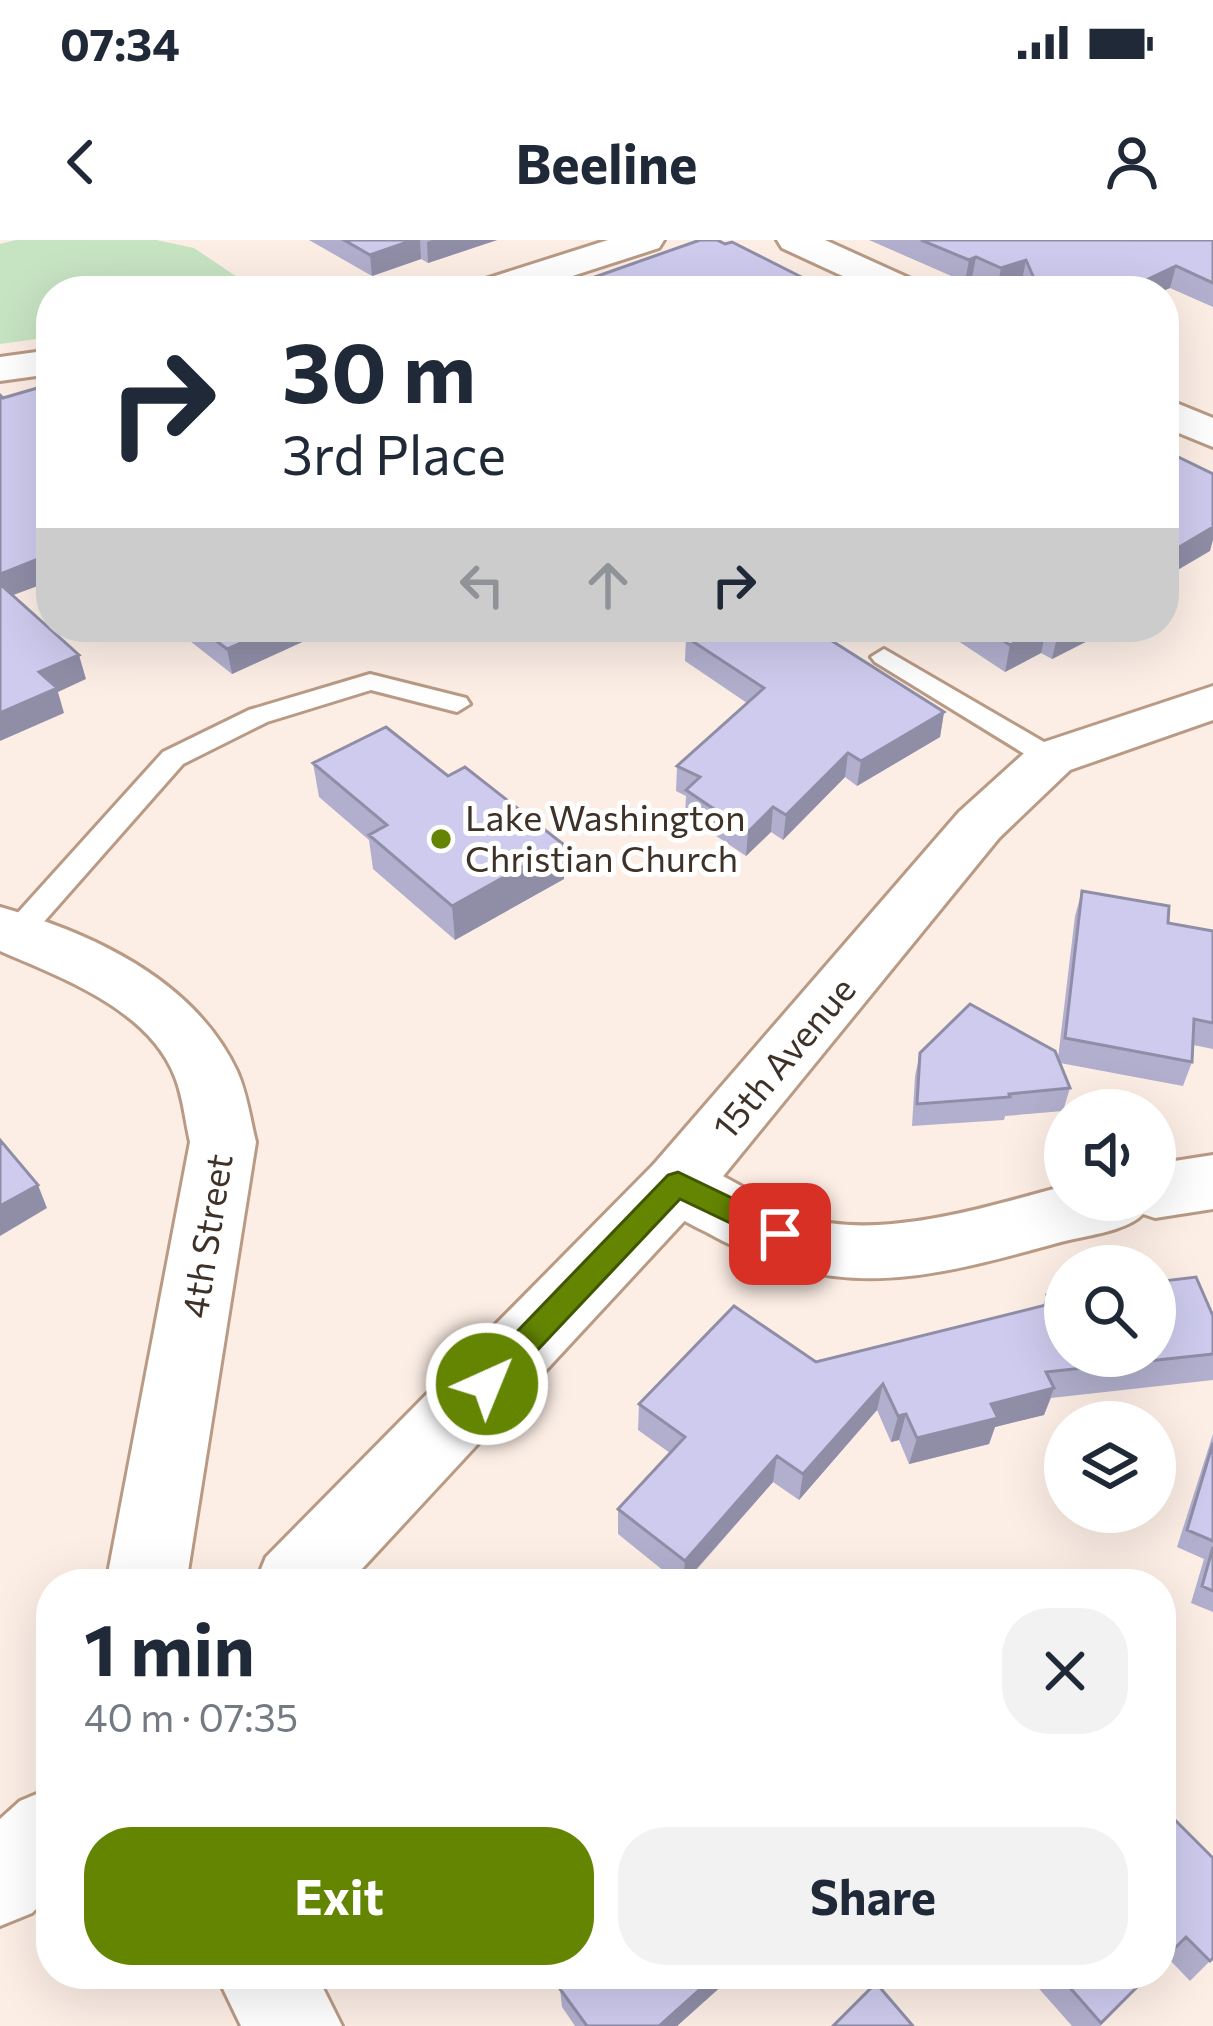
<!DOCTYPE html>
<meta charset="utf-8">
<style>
body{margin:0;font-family:Commissioner,sans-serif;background:#f2f2f3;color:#1f2937;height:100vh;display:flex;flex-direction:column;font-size:45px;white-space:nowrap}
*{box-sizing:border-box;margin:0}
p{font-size:39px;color:#747a83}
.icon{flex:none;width:66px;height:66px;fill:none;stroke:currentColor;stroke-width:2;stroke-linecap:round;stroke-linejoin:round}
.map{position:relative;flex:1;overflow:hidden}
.sheet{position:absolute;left:36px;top:1329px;width:1140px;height:420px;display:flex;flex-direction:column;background:#fff;border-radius:48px;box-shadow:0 12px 48px #0002}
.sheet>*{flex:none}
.top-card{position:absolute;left:36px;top:36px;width:1143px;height:366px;border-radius:48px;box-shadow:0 12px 48px #0002;background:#fff;color:#1f2937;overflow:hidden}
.tools{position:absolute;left:1044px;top:849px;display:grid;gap:24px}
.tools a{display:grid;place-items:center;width:132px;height:132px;border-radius:50%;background:#fff;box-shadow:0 12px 48px #0002;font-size:60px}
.pin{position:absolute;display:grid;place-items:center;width:102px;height:102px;color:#fff;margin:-51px;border-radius:24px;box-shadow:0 6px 18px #0006}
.me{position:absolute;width:132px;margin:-66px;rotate:44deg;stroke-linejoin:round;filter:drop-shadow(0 0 9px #0008)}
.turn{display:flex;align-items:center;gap:42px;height:252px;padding:0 48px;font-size:54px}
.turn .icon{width:156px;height:156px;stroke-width:2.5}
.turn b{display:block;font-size:84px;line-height:102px}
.lanes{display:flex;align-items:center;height:114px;padding:0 48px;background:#0003;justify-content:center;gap:60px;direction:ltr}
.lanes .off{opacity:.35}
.round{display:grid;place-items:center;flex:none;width:126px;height:126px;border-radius:48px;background:#f2f2f3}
.headline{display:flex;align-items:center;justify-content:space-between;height:204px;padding:0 48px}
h1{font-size:72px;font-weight:700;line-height:90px}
.cta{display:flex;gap:24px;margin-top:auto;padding:24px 48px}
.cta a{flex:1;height:138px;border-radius:48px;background:#638502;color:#fff;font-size:48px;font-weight:700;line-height:138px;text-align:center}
.cta a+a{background:#f2f2f3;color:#1f2937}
.status{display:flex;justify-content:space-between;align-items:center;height:84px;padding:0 60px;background:#fff;direction:ltr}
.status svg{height:33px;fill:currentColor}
header{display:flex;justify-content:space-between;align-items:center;height:156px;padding:0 48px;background:#fff;font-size:54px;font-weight:700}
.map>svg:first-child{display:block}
.green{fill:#c6e3c2}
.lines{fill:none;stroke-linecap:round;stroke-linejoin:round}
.lane-casing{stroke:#b99a84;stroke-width:6}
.street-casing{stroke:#b99a84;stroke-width:6}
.secondary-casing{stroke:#b99a84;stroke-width:6}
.lane{fill:#fff;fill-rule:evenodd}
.street{fill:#fff;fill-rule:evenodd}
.secondary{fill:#fff;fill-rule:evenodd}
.wall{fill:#b1afcd}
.shaded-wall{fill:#908ea7}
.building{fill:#cecbee;stroke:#908ea7;stroke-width:3}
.route{fill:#638502;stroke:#405601;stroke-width:3}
.poi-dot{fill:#638502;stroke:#fff;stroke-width:4.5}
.labels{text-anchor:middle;stroke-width:10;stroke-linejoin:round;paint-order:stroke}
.poi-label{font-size:36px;fill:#3e3128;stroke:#fff;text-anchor:start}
.street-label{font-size:36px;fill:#3e3128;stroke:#fff}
</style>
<div class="status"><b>07:34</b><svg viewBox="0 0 49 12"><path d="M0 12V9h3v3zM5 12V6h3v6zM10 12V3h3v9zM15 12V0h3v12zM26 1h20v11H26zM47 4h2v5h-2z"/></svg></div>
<header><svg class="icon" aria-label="back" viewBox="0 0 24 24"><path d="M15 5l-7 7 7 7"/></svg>Beeline<svg class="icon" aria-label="person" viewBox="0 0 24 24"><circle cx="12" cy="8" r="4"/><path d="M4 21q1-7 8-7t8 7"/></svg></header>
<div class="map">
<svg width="1213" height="1786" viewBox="0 0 1213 1786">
<rect width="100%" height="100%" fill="#fceee5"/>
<!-- green -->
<path class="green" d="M 16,0 L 156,0 L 194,8 L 258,51 L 51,51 L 51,97 L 0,104 L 0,4 Z"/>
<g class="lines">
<defs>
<path id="lane" d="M 884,409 L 1061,512 L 1064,518 L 1051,526 L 1041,524 L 875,422 L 871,417 Z
M 370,434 L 466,458 L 470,464 L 457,472 L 371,450 L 267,482 L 183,524 L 27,701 L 5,701 L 1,694 L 5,687 L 163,512 L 249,470 Z"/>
<path id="street" d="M 608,0 L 664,0 L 659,8 L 526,51 L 468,51 L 473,43 Z
M 51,110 L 51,134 L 0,141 L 0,117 Z
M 0,667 C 92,693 194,740 237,831 C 247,853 250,878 256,902 L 186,1344 L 106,1344 L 190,902 C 185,880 183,857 175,837 C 149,769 60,737 0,711 Z
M 1213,915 L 1213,969 L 1155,978 L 1143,974 C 1126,992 1082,996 1057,1003 C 924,1040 835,1063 708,993 C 682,980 658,969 644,943 L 654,924 L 678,916 C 722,931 759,960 802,976 C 876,1003 992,965 1065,946 L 1065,960 L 1155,960 L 1155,924 Z"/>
<path id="secondary" d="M 777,0 L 825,0 L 920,43 L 925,51 L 875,51 L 782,8 Z
M 1164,158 L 1213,178 L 1213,207 L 1164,187 Z
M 1213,446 L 1213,480 L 1070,530 L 999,598 L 702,962 L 348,1344 L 255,1344 L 266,1317 L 654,924 L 959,572 L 1032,506 Z
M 51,1548 L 51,1654 L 32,1673 L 0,1686 L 0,1579 L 20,1561 Z
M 216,1734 L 316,1734 L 342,1786 L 241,1786 Z"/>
</defs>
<!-- lane casing -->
<use href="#lane" class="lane-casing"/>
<!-- street casing -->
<use href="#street" class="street-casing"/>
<!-- secondary casing -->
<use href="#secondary" class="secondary-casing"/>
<!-- lane -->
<use href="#lane" class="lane"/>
<!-- street -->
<use href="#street" class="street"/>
<!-- secondary -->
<use href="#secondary" class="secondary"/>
</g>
<!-- wall -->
<path class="wall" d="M 309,0 L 497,0 L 428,23 L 421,19 L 372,36 Z
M 869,0 L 1213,0 L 1213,67 L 1170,48 L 1163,51 L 1026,51 L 1022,41 L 997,49 L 972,38 L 965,42 Z
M 166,387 L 309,387 L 311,398 L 232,434 L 190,401 L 182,401 Z
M 937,387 L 1115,387 L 1052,419 L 1041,413 L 1005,432 Z
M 686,397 L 944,472 L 940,497 L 857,546 L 845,537 L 783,600 L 771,592 L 746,616 L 685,575 L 686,556 L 676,551 L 677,526 L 747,463 L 685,421 Z
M 313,523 L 448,536 L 563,604 L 564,639 L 455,700 L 373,629 L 369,600 L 319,557 Z
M 1082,651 L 1168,683 L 1213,691 L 1213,809 L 1193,805 L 1192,822 L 1183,846 L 1060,823 L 1070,848 L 1063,871 L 1005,876 L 1004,880 L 912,886 L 915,836 L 920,813 L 1058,818 L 1075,676 Z
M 1047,1055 L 1213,1076 L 1213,1140 L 1051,1158 L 1044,1175 L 995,1187 L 989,1204 L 909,1224 L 899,1200 L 891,1202 L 877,1170 L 799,1260 L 773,1242 L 684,1344 L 680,1344 L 618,1294 L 618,1269 L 670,1213 L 638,1190 L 639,1164 L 1043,1065 Z
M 1213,1194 L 1213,1372 L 1191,1363 L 1204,1319 L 1177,1307 Z
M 1161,1566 L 1213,1718 L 1190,1741 L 1167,1717 Z
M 577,1734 L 735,1734 L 677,1786 L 575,1786 L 562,1767 L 560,1749 Z
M 1026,1734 L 1150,1734 L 1100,1786 L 1072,1786 Z"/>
<!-- shaded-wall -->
<path class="shaded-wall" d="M 413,0 L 420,0 L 421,19 L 372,36 L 370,15 Z
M 432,0 L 497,0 L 428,23 L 427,2 Z
M 976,17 L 972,38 L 965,42 L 969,20 Z
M 1026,20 L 1022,41 L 997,49 L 1001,28 Z
M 1176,26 L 1170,48 L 1163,51 L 1123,51 Z
M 1213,287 L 1213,300 L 1210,311 L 1164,338 L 1164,316 Z
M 51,314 L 51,341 L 0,360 L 0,334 Z
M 277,387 L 309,387 L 311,398 L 232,434 L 227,409 Z
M 1047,387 L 1041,413 L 1005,432 L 1010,405 Z
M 1070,387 L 1115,387 L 1052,419 L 1058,393 Z
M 79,415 L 86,439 L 58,452 L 64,473 L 0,501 L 0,473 L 39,432 Z
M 944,472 L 940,497 L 857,546 L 861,521 Z
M 848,513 L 845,537 L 783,600 L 786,575 Z
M 773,567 L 771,592 L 746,616 L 748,592 Z
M 563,604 L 564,639 L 455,700 L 452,666 Z
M 38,945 L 47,968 L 0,996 L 0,966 Z
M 883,1144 L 877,1170 L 799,1260 L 803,1234 Z
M 1054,1148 L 1044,1175 L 995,1187 L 989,1204 L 909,1224 L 917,1198 L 991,1164 Z
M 906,1174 L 899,1200 L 891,1202 L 898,1176 Z
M 777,1216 L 773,1242 L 683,1344 L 685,1321 Z
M 717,1734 L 735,1734 L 677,1786 L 659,1786 Z"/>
<!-- building -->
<path class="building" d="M 344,0 L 413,0 L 370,15 Z
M 700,0 L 717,0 L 725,4 L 732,2 L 829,51 L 555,51 Z
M 921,0 L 1213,0 L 1213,43 L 1176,26 L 1123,51 L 1053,51 L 1036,43 L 1026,20 L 1001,28 L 976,17 L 969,20 Z
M 51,144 L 51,314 L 0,334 L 0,155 L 3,158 Z
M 1164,210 L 1213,234 L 1213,287 L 1164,316 Z
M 0,344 L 79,415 L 39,432 L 57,448 L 0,473 Z
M 198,387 L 277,387 L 227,409 Z
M 706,387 L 810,387 L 944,472 L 861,521 L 848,513 L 786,575 L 773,567 L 748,592 L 686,550 L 700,537 L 677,526 L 764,448 L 686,397 Z
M 982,387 L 1047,387 L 1010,405 Z
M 1048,387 L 1070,387 L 1058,393 Z
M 386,487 L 448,536 L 465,527 L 563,604 L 452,666 L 369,595 L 387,585 L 313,523 Z
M 1082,651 L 1169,666 L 1168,683 L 1213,691 L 1213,783 L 1194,779 L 1192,822 L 1065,798 Z
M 970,764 L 1055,811 L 1070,848 L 1009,854 L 1010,857 L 917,864 L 920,813 Z
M 0,900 L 38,945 L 0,966 Z
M 1196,1037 L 1213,1076 L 1213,1114 L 1046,1132 L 1054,1148 L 991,1164 L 998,1178 L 917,1198 L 906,1174 L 898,1176 L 883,1144 L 803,1234 L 777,1216 L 685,1321 L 618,1269 L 685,1197 L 639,1164 L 734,1066 L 816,1122 L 1050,1064 L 1047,1055 L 1065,1053 L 1065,1116 L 1155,1116 L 1155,1042 Z
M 1213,1203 L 1213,1301 L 1187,1290 Z
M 1213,1307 L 1213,1351 L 1202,1346 Z
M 1161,1566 L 1213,1618 L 1213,1718 L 1210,1721 L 1186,1697 L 1161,1722 Z
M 577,1734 L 717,1734 L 659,1786 L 587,1786 L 560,1749 Z
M 1058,1734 L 1150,1734 L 1101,1783 Z
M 876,1743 L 913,1786 L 833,1786 Z"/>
<!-- route -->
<path class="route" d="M 678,932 L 790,986 L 794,994 L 790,1002 L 770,1002 L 680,959 L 497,1153 L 487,1157 L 476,1153 L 471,1144 L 476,1134 L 668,935 Z"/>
<!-- markers -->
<circle class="poi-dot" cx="441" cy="599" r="12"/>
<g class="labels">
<!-- poi labels -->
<g class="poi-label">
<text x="465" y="591">Lake Washington<tspan x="465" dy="41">Christian Church</tspan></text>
</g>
<!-- street labels -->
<g class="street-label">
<text transform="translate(784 818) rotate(-50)" y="13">15th Avenue</text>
<text transform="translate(207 996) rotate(-81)" y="13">4th Street</text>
</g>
</g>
</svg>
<div class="tools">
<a><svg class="icon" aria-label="sound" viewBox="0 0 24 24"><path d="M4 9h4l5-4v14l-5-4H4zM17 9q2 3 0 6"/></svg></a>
<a><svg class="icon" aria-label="search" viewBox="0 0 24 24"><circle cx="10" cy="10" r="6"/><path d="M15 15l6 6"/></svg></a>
<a><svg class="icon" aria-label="layers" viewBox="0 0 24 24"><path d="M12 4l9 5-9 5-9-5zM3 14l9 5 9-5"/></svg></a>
</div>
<div class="pin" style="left:780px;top:994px;background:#d93025"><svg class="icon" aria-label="arrive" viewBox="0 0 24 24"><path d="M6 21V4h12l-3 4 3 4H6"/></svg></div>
<svg class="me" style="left:487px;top:1144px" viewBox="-20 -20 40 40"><circle r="17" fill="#638502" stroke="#fff" stroke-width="3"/><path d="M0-11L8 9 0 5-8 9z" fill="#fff"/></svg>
<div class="top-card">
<div class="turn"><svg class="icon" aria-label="right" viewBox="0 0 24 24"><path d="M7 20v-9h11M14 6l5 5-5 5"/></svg><div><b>30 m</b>3rd Place</div></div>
<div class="lanes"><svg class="icon off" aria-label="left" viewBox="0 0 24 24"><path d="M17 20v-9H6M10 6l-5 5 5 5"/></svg><svg class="icon off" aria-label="ahead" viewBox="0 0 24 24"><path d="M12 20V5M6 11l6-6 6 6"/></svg><svg class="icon" aria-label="right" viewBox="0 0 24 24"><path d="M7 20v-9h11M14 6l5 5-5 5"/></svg></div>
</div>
<section class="sheet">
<div class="headline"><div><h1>1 min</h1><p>40 m · 07:35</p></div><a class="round"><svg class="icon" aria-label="close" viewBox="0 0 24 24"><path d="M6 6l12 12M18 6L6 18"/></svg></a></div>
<div class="cta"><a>Exit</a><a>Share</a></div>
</section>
</div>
